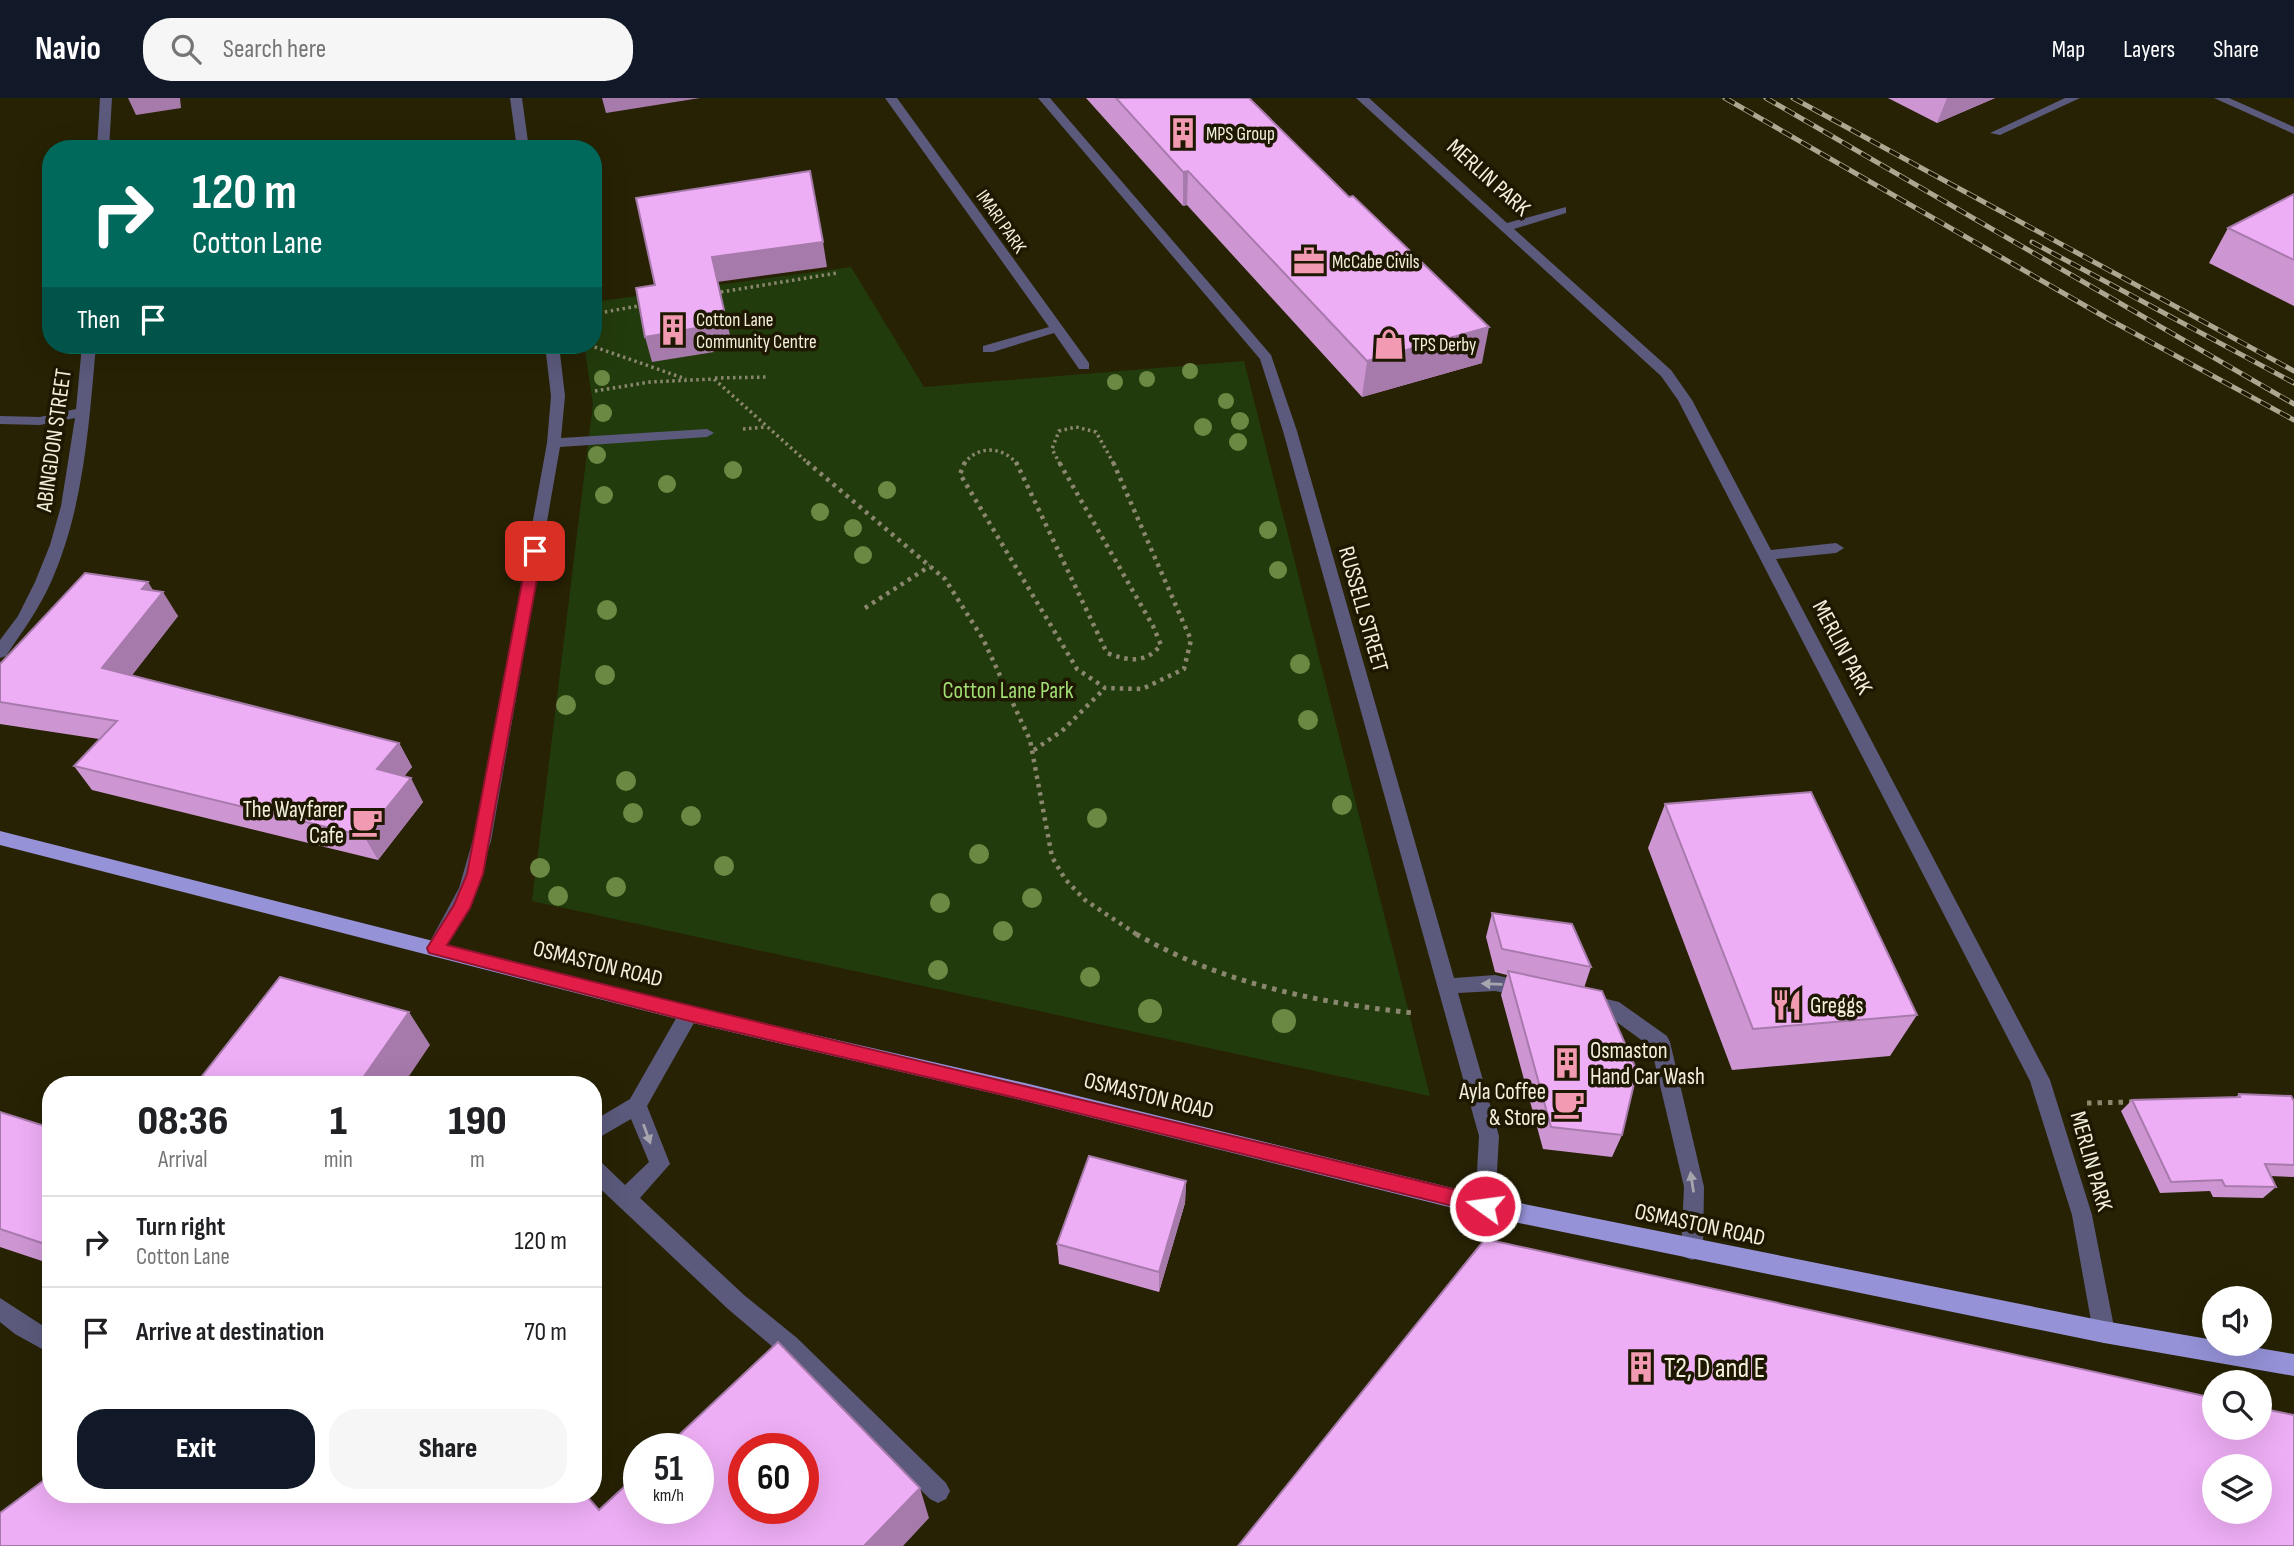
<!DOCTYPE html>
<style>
body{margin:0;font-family:"Sofia Sans Condensed",sans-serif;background:#f6f6f6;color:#202124;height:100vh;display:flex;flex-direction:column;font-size:26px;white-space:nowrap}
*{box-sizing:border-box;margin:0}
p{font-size:23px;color:#757577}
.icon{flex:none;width:38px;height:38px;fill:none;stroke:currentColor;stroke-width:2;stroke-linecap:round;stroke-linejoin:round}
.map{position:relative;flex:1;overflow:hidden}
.drawer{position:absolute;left:42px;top:978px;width:560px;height:427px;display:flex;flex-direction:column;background:#fff;border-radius:28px;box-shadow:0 7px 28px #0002}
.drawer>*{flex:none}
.top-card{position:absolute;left:42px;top:42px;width:560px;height:214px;border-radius:28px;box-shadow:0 7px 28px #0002;background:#00695c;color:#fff;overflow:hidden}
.buttons{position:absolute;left:2202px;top:1188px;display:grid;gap:14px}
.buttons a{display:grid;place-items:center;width:70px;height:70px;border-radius:50%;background:#fff;box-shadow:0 7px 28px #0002;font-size:35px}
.speed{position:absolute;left:623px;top:1335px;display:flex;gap:14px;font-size:35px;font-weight:700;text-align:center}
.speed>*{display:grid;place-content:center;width:91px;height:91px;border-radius:50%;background:#fff;box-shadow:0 7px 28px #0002;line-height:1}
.speed small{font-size:18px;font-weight:400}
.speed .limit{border:10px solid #d22;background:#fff;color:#111}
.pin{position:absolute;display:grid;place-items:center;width:60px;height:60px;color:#fff;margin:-30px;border-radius:14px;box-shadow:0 4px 10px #0006}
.me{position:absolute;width:77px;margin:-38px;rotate:284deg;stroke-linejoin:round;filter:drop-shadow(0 0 5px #0008)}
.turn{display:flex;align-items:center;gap:24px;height:147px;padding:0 35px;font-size:32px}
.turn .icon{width:91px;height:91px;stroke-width:2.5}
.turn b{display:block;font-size:49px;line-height:60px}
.then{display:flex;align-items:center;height:66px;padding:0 35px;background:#0003;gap:14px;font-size:26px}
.eta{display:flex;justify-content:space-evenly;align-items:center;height:119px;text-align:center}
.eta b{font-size:42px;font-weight:800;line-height:49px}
.button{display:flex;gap:14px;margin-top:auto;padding:14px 35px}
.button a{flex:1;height:80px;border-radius:28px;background:#111827;color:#fff;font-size:28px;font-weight:800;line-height:80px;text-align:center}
.button a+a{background:#f6f6f6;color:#202124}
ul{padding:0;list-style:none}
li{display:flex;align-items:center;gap:21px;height:91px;padding:0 35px;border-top:2px solid #e0e0e0}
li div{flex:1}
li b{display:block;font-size:26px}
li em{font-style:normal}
header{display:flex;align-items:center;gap:42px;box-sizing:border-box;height:98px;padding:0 35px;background:#111827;color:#fff}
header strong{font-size:33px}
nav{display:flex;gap:38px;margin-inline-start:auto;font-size:24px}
.search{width:490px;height:63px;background:#f6f6f6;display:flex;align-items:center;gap:18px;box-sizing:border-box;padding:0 24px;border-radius:28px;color:#757577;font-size:26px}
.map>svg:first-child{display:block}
.green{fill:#223b0c}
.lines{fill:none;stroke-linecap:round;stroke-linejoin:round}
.path-far2{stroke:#8b876f;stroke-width:3.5;stroke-dasharray:2.5 3.5;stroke-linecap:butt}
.path-far1{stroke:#8b876f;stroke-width:4.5;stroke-dasharray:3.5 5;stroke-linecap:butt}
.path{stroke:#8b876f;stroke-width:5;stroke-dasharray:4.5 6;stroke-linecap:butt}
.minor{fill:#5b5a7c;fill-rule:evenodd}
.major{fill:#9592d8;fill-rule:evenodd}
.rail-casing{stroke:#aba791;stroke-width:5}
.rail{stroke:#1e1800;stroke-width:3.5;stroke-dasharray:11;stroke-linecap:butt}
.tree{fill:#6b8943}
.wall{fill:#cd96d3}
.shaded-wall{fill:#a77aac}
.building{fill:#eeaef5;stroke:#a77aac;stroke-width:2;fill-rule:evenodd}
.oneway{fill:#a7a5ad}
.route{fill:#e11d48;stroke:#92132f;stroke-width:2}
.labels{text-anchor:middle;stroke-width:7;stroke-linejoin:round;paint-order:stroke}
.far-poi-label{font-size:19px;fill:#f3f0de;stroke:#1e1800;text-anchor:start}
.far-street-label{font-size:19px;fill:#f3f0de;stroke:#1e1800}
.street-label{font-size:23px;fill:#f3f0de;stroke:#1e1800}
.park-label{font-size:23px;fill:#a2de76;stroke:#1e1800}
.poi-label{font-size:23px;fill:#f3f0de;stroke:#1e1800;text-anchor:end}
.near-poi-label{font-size:28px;fill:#f3f0de;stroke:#1e1800;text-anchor:start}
</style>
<header>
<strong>Navio</strong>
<div class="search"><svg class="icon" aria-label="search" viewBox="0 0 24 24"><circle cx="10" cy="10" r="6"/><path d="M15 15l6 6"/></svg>Search here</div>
<nav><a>Map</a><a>Layers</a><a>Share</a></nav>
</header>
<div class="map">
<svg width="2294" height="1448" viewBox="0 0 2294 1448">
<rect width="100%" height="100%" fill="#272204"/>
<!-- green -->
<path class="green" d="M 851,169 L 924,289 L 1244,263 L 1430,998 L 532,803 L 593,306 L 584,247 L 593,247 L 593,204 Z"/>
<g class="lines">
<!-- path-far2 -->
<path class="path-far2" d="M 715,195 L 837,175
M 593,216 L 644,207
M 589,247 L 686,281
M 715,280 L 768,279
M 595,293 L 650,284 L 714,281 L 809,366
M 743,331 L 765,329
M 964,366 C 977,347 1003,348 1017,366
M 1060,366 L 1052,351 L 1059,333 L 1076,329 L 1096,334 L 1114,366"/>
<!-- path-far1 -->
<path class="path-far1" d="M 807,364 L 945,481 L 983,541 L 1030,642 L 1052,759 L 1065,781 L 1085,802 L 1139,838
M 965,364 L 960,376 L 1077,571 L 1105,590 L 1142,591 L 1184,571 L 1191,542 L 1113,364
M 1016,364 L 1107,555 C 1129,563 1145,566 1161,547 L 1153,528 L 1059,364
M 865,510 L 930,468
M 1034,652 L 1062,633 L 1104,591"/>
<!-- path -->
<path class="path" d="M 1136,836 C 1221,885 1317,905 1414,915
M 2087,1005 L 2134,1004"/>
<!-- minor -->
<path class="minor" d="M 100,0 L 112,0 L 109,51 L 97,51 Z
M 510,0 L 522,0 L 529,51 L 517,51 Z
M 885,0 L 897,0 L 1089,265 L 1089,271 L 1079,271 L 1054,235 L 993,254 L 983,254 L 983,248 L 1049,229 Z
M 1038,0 L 1050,0 L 1271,257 L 1297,333 L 1454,880 L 1495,877 L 1535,886 L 1537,892 L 1535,898 L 1528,900 L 1495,893 L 1458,895 L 1499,1038 L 1495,1108 L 1492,1115 L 1485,1118 L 1478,1115 L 1475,1108 L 1479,1038 L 1283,333 L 1260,261 Z
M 1356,0 L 1369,0 L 1507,125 L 1566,109 L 1566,115 L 1514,131 L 1671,272 L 1692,302 L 1771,452 L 1836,445 L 1844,450 L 1836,455 L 1776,461 L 2050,982 L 2092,1117 L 2115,1234 L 2112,1242 L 2104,1245 L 2096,1242 L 2093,1234 L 2072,1117 L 2030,983 L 1678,302 L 1661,278 Z
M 2065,0 L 2080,0 L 2000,37 L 1990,35 Z
M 2214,0 L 2229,0 L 2294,29 L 2294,36 Z
M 82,247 L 96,247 C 89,326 84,410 51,484 C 39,511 22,534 6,558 L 0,560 L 0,542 L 18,518 L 35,484 L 50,447 L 61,408 L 75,320 L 40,327 L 0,326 L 0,318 L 40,319 L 76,311 Z
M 545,247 L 559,247 L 565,298 L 561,340 L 707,331 L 714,335 L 707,339 L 560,349 L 491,743 L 471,805 L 442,856 L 435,859 L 428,856 L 426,851 L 459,790 L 478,724 L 547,345 L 551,298 Z
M 1586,896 L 1619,904 L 1667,938 L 1670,944 L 1704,1089 L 1703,1152 L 1700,1159 L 1692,1162 L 1684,1159 L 1681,1152 L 1684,1089 L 1651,949 L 1607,917 L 1579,910 L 1576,904 L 1579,898 Z
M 689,908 L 696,910 L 699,916 L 647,1008 L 670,1066 L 640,1100 L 744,1197 L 797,1240 L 946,1385 L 950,1393 L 946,1401 L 938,1405 L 930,1401 L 781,1256 L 728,1211 L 593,1084 L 593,1061 L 600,1063 L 625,1087 L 649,1064 L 631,1021 L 593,1043 L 593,1023 L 630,1001 L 682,910 Z
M 0,1200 L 51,1233 L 51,1256 L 15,1236 L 0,1224 Z"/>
<!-- major -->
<path class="major" d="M 0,733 L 689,908 L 1025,985 L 1485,1098 L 2104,1223 L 2214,1242 L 2214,1246 L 2235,1246 L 2294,1256 L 2294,1278 L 2104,1245 L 1485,1118 L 1025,1003 L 689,924 L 0,747 Z"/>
<defs>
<path id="rail" d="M 1725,0 L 2110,222 L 2294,322
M 1766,0 L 2294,306
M 1793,0 L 2294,273
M 2032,144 L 2294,285"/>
</defs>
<!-- rail casing -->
<use href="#rail" class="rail-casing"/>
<!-- rail -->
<use href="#rail" class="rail"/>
</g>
<!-- trees -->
<g class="tree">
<circle cx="1190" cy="273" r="8"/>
<circle cx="602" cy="280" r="8"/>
<circle cx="1147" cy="281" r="8"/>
<circle cx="1115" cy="284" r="8"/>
<circle cx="1226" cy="303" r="8"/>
<circle cx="603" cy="315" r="9"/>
<circle cx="1240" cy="323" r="9"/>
<circle cx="1203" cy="329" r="9"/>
<circle cx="1238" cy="344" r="9"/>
<circle cx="597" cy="357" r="9"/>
<circle cx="733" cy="372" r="9"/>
<circle cx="667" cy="386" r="9"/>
<circle cx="887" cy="392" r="9"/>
<circle cx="604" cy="397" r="9"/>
<circle cx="820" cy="414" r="9"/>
<circle cx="853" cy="430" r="9"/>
<circle cx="1268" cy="432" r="9"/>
<circle cx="863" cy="457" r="9"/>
<circle cx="1278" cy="472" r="9"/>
<circle cx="607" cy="512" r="10"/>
<circle cx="1300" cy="566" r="10"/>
<circle cx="605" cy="577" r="10"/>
<circle cx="566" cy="607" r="10"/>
<circle cx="1308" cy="622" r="10"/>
<circle cx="626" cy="683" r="10"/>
<circle cx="1342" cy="707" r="10"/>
<circle cx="633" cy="715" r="10"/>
<circle cx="691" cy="718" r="10"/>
<circle cx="1097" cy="720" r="10"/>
<circle cx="979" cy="756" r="10"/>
<circle cx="724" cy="768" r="10"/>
<circle cx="540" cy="770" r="10"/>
<circle cx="616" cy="789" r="10"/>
<circle cx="558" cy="798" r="10"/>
<circle cx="1032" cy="800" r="10"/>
<circle cx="940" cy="805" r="10"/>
<circle cx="1003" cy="833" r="10"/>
<circle cx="938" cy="872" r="10"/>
<circle cx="1090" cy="879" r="10"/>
<circle cx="1150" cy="913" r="12"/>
<circle cx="1284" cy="923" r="12"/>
</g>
<!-- wall -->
<path class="wall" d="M 1086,0 L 1249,0 L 1349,99 L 1482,265 L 1362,299 L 1187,107 L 1183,108 Z
M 1888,0 L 1995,0 L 1937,25 Z
M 2294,96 L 2294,208 L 2209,165 L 2228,130 Z
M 153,492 L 178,518 L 132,577 L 399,645 L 412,669 L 404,678 L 423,704 L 378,762 L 92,692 L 74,668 L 99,641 L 0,626 L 0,566 Z
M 1665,706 L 1917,917 L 1890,958 L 1732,972 L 1648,750 Z
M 1492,815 L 1591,869 L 1584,890 L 1622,1037 L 1612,1059 L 1543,1051 L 1501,897 L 1507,877 L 1495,874 L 1486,839 Z
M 2239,996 L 2294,1003 L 2294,1079 L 2270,1078 L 2276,1089 L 2263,1100 L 2213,1099 L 2210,1093 L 2160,1095 L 2121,1013 L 2132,1002 L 2236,999 Z
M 0,1014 L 51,1030 L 51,1166 L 0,1149 Z
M 1186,1083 L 1185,1105 L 1159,1194 L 1059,1166 L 1057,1146 Z"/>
<!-- shaded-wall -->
<path class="shaded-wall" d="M 128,0 L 180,0 L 181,10 L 136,17 Z
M 602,0 L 700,0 L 606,15 Z
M 1947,0 L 1995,0 L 1937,25 Z
M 1188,73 L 1187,107 L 1183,108 L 1183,74 Z
M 823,144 L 827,169 L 717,184 L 712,159 Z
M 724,212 L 730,237 L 711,241 L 714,254 L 652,264 L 645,239 L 706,216 Z
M 1489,229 L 1482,265 L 1362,299 L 1367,263 Z
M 148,484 L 158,500 L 163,494 L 178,518 L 119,594 L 102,570 L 142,491 Z
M 399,645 L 412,669 L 390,695 L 377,671 Z
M 411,680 L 423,704 L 378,762 L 364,738 Z
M 409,914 L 430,947 L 403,987 L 358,987 Z
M 1186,1083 L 1185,1105 L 1159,1194 L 1159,1174 Z
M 920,1390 L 929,1420 L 903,1448 L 864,1448 Z"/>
<!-- building -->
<path class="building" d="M 1116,0 L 1249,0 L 1349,99 L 1353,98 L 1489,229 L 1367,263 L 1188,73 L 1183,74 Z
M 810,73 L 823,144 L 712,159 L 724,212 L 706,216 L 708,228 L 645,239 L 636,190 L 655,187 L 636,100 Z
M 2294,96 L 2294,162 L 2228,130 Z
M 85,475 L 148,484 L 142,491 L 163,494 L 102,570 L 399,645 L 377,671 L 411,680 L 364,738 L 74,668 L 117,623 L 0,604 L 0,566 Z
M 1811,694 L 1917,917 L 1753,931 L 1665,706 Z
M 1492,815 L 1572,826 L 1591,869 L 1502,851 Z
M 1508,873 L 1602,893 L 1637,973 L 1622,1037 L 1551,1029 Z
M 280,879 L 409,914 L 358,987 L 195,987 Z
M 2239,996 L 2291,998 L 2294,1003 L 2294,1067 L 2265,1066 L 2276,1089 L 2225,1088 L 2222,1082 L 2171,1084 L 2132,1002 L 2240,999 Z
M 0,1014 L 51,1030 L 51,1148 L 0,1131 Z
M 1089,1058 L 1186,1083 L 1159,1174 L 1057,1146 Z
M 1485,1141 L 2214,1300 L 2214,1330 L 2259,1330 L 2259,1310 L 2294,1317 L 2294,1448 L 1238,1448 ZM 2214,1368 L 2259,1368 L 2259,1414 L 2214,1414 Z
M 778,1244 L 920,1390 L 864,1448 L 0,1448 L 0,1415 L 51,1377 L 51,1396 L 585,1396 L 599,1412 L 639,1375 L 639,1410 L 698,1410 L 698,1351 L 664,1351 ZM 744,1351 L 803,1351 L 803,1410 L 744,1410 Z"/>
<!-- one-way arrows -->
<defs><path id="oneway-solid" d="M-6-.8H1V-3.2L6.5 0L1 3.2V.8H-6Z" transform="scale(1.75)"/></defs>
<g class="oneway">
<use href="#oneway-solid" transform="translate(1492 886) rotate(-178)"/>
<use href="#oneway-solid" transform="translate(647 1036) rotate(70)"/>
<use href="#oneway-solid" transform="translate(1692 1084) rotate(-99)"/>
</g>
<!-- route -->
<path class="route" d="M 535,449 L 542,453 L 483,776 L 470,810 L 447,847 C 792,935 1139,1014 1485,1099 L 1492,1101 L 1494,1108 L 1492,1114 L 1485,1116 L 1025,1002 L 689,923 L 429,855 L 427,850 L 454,807 L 467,776 L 528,453 Z"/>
<!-- icons -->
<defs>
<symbol id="building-bare" viewBox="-9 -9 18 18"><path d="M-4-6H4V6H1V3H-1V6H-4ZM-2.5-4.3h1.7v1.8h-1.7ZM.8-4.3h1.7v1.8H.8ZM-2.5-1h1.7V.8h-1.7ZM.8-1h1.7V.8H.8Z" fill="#f19ab1" stroke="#1e1800" stroke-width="2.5" paint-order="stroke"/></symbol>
<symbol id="office-bare" viewBox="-9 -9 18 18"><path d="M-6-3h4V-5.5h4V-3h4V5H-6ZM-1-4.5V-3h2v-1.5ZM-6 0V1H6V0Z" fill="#f19ab1" stroke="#1e1800" stroke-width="2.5" paint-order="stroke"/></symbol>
<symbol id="shop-bare" viewBox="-9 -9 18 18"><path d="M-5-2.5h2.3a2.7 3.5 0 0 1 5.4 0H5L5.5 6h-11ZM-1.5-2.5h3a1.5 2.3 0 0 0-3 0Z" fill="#f19ab1" stroke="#1e1800" stroke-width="2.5" paint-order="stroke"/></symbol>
<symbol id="cafe-bare" viewBox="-9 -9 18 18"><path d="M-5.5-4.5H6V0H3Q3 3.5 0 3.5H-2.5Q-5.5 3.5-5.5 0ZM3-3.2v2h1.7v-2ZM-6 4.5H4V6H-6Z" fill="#f19ab1" stroke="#1e1800" stroke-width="2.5" paint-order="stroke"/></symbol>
<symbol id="restaurant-bare" viewBox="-9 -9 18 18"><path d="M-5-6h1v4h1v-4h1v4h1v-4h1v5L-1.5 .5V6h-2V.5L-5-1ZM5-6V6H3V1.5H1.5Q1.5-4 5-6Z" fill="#f19ab1" stroke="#1e1800" stroke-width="2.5" paint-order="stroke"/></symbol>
</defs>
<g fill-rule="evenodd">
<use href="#building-bare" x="1161" y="13" width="44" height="44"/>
<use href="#office-bare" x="1287" y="141" width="44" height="44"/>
<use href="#building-bare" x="651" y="210" width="44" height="44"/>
<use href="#shop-bare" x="1367" y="224" width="44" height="44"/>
<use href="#cafe-bare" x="345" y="702" width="44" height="44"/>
<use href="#restaurant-bare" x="1765" y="885" width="44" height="44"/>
<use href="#building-bare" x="1545" y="943" width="44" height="44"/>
<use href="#cafe-bare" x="1547" y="984" width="44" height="44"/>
<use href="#building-bare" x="1619" y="1247" width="44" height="44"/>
</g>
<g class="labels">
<!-- far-poi labels -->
<g class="far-poi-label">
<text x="1206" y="42">MPS Group</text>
<text x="1332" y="170">McCabe Civils</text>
<text x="696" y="228">Cotton Lane<tspan x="696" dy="22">Community Centre</tspan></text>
<text x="1412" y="253">TPS Derby</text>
</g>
<!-- far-street labels -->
<g class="far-street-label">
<text transform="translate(1002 123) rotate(55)" y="7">IMARI PARK</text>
</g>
<!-- street labels -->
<g class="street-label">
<text transform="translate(1489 79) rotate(42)" y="8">MERLIN PARK</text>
<text transform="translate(53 342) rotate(-82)" y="8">ABINGDON STREET</text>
<text transform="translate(1364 511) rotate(74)" y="8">RUSSELL STREET</text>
<text transform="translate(1843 549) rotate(62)" y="8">MERLIN PARK</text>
<text transform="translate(598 865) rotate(14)" y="8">OSMASTON ROAD</text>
<text transform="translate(1149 997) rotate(14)" y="8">OSMASTON ROAD</text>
<text transform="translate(2092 1063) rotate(74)" y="8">MERLIN PARK</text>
<text transform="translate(1700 1126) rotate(12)" y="8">OSMASTON ROAD</text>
</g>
<!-- park labels -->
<g class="park-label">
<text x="1008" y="600">Cotton Lane Park</text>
</g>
<!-- poi labels -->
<g class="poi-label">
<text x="344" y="719">The Wayfarer<tspan x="344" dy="26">Cafe</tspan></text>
<text x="1810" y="915" text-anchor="start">Greggs</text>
<text x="1590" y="960" text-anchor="start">Osmaston<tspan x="1590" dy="26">Hand Car Wash</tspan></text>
<text x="1546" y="1001">Ayla Coffee<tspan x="1546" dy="26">&amp; Store</tspan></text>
</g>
<!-- near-poi labels -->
<g class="near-poi-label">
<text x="1664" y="1279">T2, D and E</text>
</g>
</g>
</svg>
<div class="buttons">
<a><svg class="icon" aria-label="sound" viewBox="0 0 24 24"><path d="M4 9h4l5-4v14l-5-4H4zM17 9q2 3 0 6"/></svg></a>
<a><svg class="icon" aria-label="search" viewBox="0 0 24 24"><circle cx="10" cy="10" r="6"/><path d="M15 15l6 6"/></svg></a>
<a><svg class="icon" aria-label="layers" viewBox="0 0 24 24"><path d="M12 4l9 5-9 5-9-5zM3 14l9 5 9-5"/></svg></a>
</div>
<div class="speed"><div>51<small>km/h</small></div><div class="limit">60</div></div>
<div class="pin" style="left:535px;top:453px;background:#d93025"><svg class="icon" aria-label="arrive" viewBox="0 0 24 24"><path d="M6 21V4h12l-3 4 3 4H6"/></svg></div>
<svg class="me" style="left:1485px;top:1108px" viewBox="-20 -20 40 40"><circle r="17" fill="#e11d48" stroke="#fff" stroke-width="3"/><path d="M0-11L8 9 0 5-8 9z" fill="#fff"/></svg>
<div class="top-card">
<div class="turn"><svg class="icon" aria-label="right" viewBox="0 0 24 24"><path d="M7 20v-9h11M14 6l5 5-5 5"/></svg><div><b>120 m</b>Cotton Lane</div></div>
<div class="then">Then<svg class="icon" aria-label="arrive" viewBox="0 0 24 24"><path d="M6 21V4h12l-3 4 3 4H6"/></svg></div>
</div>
<section class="drawer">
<div class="eta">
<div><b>08:36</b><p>Arrival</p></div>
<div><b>1</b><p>min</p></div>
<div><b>190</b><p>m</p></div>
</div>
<ul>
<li><svg class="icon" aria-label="right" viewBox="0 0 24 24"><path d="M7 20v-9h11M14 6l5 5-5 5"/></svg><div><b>Turn right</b><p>Cotton Lane</p></div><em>120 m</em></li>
<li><svg class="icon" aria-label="arrive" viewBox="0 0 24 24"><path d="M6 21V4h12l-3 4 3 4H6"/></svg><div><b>Arrive at destination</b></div><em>70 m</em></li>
</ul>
<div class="button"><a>Exit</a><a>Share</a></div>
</section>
</div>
